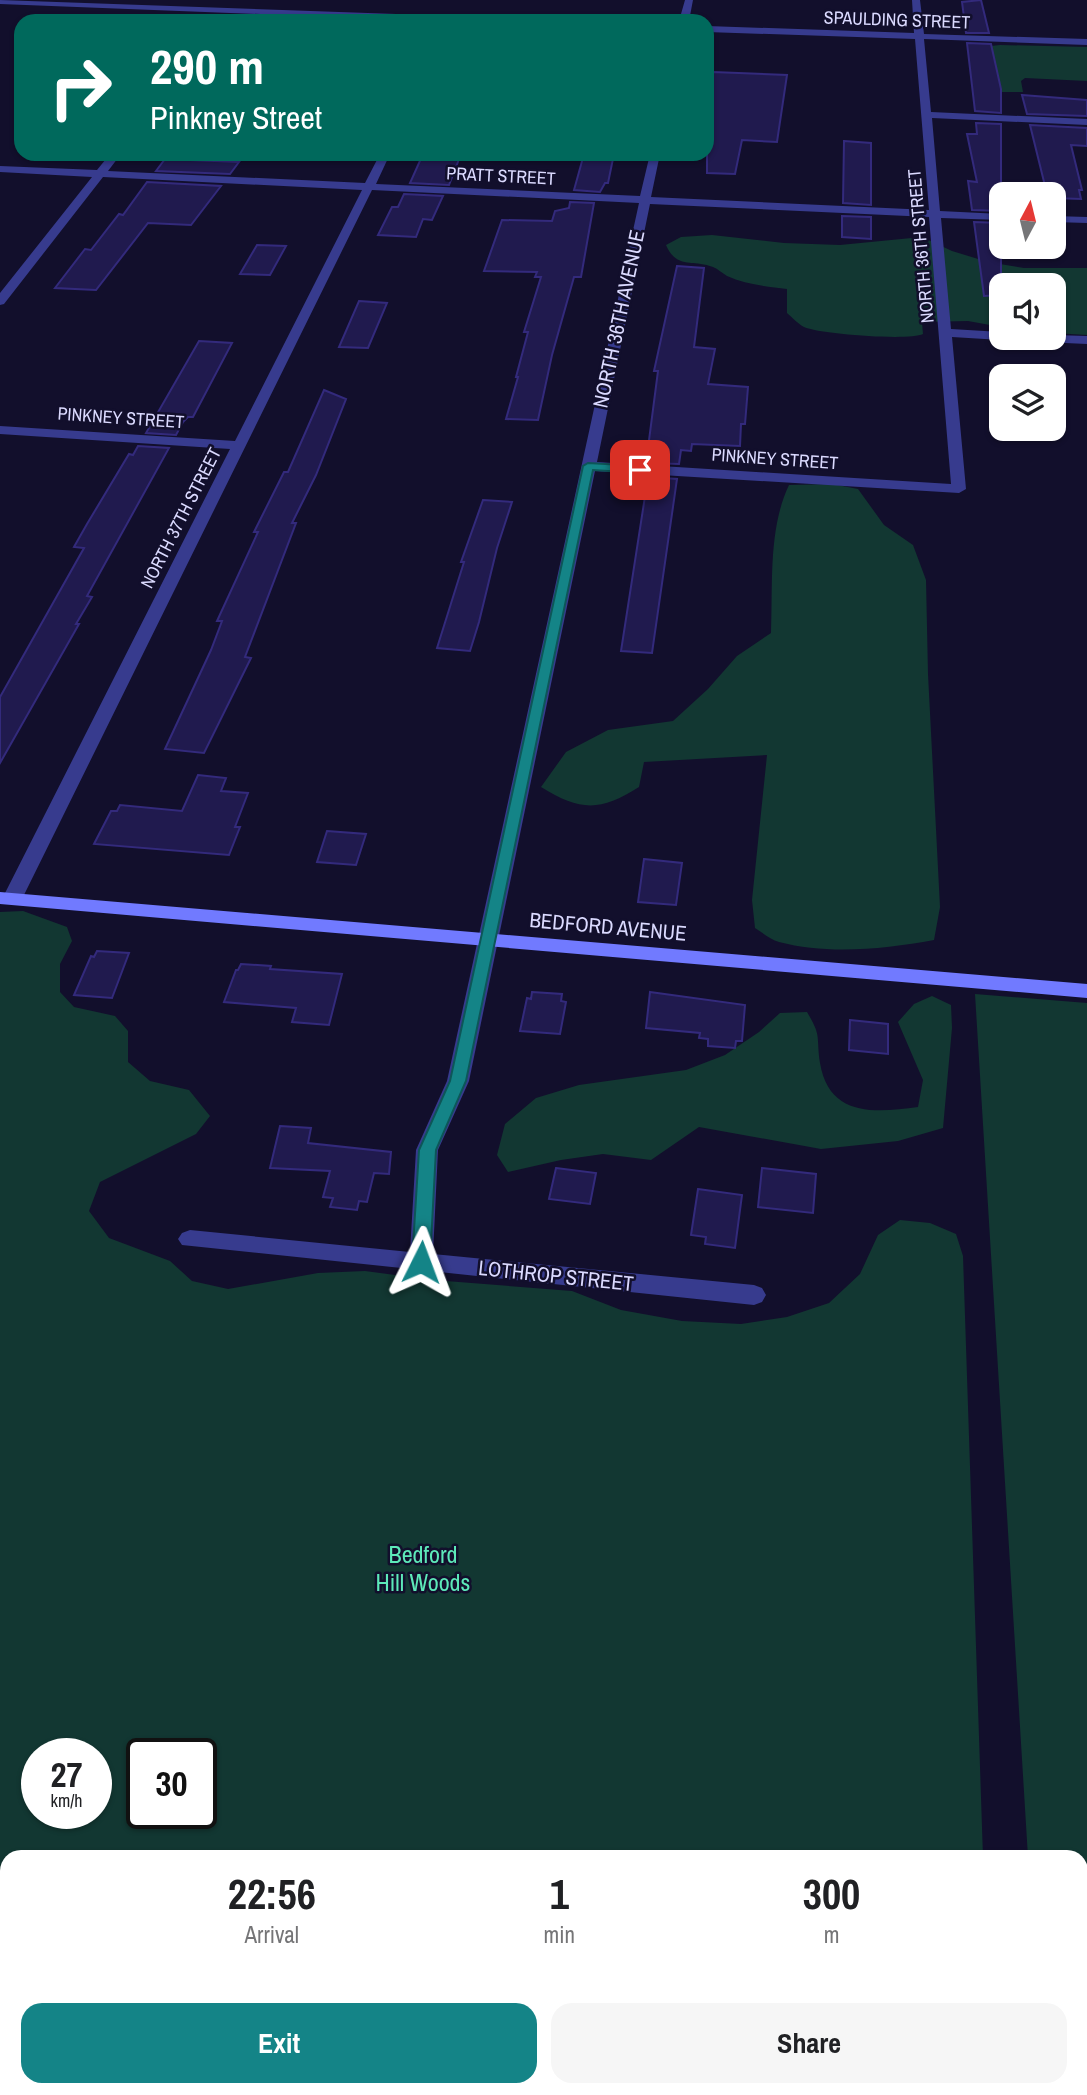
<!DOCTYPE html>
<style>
body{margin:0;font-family:"Archivo Narrow",sans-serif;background:#f6f6f6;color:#202124;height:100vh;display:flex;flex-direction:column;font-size:26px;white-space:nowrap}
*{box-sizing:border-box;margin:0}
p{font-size:23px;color:#757577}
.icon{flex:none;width:38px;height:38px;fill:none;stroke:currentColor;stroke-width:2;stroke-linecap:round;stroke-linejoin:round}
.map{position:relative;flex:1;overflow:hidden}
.side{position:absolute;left:0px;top:1850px;width:1088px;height:247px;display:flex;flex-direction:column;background:#fff;border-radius:21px 21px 0 0;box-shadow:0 2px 5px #0004}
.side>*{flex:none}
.banner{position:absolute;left:14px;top:14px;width:700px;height:147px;border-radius:21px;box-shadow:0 2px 5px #0004;background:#00695c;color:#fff;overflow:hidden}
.needle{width:46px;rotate:7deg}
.fabs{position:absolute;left:989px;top:182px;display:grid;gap:14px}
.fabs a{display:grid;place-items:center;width:77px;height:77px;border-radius:14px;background:#fff;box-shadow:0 2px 5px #0004;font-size:35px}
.speed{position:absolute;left:21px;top:1738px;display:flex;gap:14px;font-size:35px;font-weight:700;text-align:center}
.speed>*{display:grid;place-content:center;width:91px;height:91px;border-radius:50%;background:#fff;box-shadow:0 2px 5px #0004;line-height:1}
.speed small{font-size:18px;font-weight:400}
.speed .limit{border:4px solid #111;border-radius:10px;background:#fff;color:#111}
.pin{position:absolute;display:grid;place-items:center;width:60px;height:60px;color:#fff;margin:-30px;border-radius:14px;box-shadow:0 4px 10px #0006}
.me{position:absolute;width:77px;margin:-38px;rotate:3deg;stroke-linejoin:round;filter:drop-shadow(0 0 5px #0008)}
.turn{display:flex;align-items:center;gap:24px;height:147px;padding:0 21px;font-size:32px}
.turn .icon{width:91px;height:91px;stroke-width:2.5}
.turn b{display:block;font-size:49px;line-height:60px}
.eta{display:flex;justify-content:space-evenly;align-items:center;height:119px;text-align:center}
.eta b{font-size:42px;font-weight:700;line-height:49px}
.button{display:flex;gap:14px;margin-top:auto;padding:14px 21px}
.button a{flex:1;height:80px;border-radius:21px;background:#148487;color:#fff;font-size:28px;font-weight:700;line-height:80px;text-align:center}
.button a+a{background:#f6f6f6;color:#202124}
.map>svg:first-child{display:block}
.green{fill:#123732;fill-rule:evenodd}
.building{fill:#201a4e;stroke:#332a7c;stroke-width:2}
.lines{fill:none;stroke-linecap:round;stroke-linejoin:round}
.street{fill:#373b8e;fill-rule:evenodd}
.secondary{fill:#717aff;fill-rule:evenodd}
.route{fill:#148487;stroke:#0d5658;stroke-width:2}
.labels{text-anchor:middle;stroke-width:5;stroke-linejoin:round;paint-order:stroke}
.far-street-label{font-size:18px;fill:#dbdaff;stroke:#120f2c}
.street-label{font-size:21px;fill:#dbdaff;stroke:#120f2c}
.near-park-label{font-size:24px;fill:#5de9b9;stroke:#120f2c}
</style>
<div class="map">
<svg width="1087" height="2095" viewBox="0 0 1087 2095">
<rect width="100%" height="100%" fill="#120f2c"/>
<!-- green -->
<path class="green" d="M 1000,45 L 1087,47 L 1087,81 L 1025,78 L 1021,81 L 1023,92 L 999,92 L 991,46 Z
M 712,235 L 784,243 L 840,245 L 922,237 L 952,251 L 988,262 L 1024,268 L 1087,268 L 1087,335 L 1054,333 L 1054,285 L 1001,285 L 1001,327 L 968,321 L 922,322 L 923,334 C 909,341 819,334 804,327 C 798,324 792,317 787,313 L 787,289 C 767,287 745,284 727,276 C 722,273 718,269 713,267 C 693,259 677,270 666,245 L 681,237 Z
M 832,484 L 858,489 L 884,525 L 913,545 L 926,580 L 928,674 L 940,907 L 934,940 C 885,949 828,955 779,942 C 771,940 763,933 755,928 L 752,900 L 767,755 L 644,762 L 639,787 C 600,812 580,811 541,787 L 566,752 L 608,730 L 673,721 L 708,689 L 737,656 L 771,633 C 773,585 768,529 789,485 Z
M 23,911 L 67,927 L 72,941 L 60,964 L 60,992 L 74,1007 L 115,1016 L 128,1031 L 128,1062 L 150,1081 L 189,1090 L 210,1116 L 196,1134 L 100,1182 L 89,1211 L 109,1238 L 170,1261 L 192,1281 L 228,1289 L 318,1273 L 365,1271 L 433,1280 L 572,1291 L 621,1310 L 682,1321 L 741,1324 L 787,1317 L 829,1303 L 860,1274 L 878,1235 L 900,1220 L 930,1223 L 956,1234 L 963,1256 L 983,1857 L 7,1857 L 7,2090 L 990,2090 L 991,2095 L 0,2095 L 0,912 ZM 37,1754 L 96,1754 L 96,1813 L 37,1813 ZM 142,1754 L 201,1754 L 201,1813 L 142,1813 Z
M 975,994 L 1087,1003 L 1087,2095 L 1043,2095 L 1042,2090 L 1082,2090 L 1082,1857 L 1028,1857 Z
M 932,996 L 951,1005 L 952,1028 L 943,1128 L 898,1141 L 821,1149 L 699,1127 L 651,1160 L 603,1154 L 561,1160 L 508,1172 L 497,1155 L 505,1124 L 536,1098 L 579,1085 L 686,1070 L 725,1055 L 759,1032 L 780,1013 L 807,1012 C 822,1037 816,1036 820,1063 C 829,1117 875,1113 918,1107 L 923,1080 L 898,1022 L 914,1004 Z"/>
<!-- building -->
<path class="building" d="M 981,0 L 989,33 L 966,33 L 962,2 Z
M 967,43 L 991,44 L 1001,89 L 1001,113 L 975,111 Z
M 713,72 L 787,75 L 777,142 L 742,140 L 735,174 L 707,173 L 707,74 Z
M 1022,95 L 1087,100 L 1087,116 L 1027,114 Z
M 976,123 L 1001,124 L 1001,211 L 972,210 L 968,181 L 977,182 L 967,134 L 977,134 Z
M 1030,125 L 1087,128 L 1087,146 L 1071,145 L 1082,190 L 1079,190 L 1081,199 L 1054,198 L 1054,194 L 1047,194 Z
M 844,141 L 871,143 L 871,205 L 843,203 Z
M 423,154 L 461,154 L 449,185 L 410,183 Z
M 584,154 L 614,154 L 608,183 L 605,183 L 600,192 L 574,190 Z
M 165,159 L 239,162 L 230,174 L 156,171 Z
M 147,182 L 221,186 L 191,225 L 148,223 L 96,290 L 55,288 L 85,249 L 91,250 L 119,214 L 123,215 Z
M 404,194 L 443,196 L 432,220 L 423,219 L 416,237 L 378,235 L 392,207 L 398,207 Z
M 570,202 L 594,203 L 581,277 L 574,277 L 552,355 L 538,420 L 506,419 L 518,377 L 516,377 L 528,332 L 524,332 L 541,277 L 535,277 L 537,272 L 484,271 L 502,220 L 552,221 L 555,211 L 569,208 Z
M 842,216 L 871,217 L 871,239 L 842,237 Z
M 974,222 L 1001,223 L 1001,295 L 984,296 Z
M 257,245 L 286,246 L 270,275 L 240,274 Z
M 677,266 L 704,268 L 694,347 L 715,349 L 708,384 L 748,387 L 745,424 L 741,424 L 740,446 L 692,444 L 691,451 L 681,450 L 679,464 L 651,463 L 653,448 L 648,448 L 658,371 L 654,371 Z
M 359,301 L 387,303 L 368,348 L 339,347 Z
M 199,341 L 232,343 L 193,417 L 188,417 L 183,422 L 176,435 L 146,433 Z
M 324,390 L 346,399 L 316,475 L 292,523 L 296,523 L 245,657 L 251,658 L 204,753 L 165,749 L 211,650 L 222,621 L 217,621 L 258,532 L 254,532 L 284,472 L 288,472 Z
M 138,446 L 169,448 L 87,596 L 92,597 L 76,624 L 79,624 L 0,763 L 0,697 L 84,548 L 74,547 L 87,524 L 129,454 L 133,455 Z
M 648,477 L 677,479 L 652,653 L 621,651 Z
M 483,500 L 512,502 L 497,548 L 479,622 L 470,651 L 437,648 L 464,562 L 461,562 Z
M 198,775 L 226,778 L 221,791 L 248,793 L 235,827 L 240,827 L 229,855 L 94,844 L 111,811 L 117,811 L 120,805 L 182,811 Z
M 327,831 L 366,834 L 356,865 L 317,862 Z
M 644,859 L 682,863 L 676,905 L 638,902 Z
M 97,951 L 129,953 L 112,998 L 74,995 L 91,956 L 94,957 Z
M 241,964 L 271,966 L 270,969 L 342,974 L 329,1025 L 292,1022 L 296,1008 L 224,1002 L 236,970 L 238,970 Z
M 532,992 L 562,994 L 561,1001 L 566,1002 L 560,1034 L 520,1031 L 527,998 L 531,999 Z
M 650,992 L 745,1005 L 742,1041 L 736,1041 L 735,1048 L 708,1046 L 708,1039 L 699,1038 L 700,1033 L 646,1028 Z
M 850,1020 L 888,1024 L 888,1054 L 849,1050 Z
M 280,1126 L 311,1128 L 308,1143 L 391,1152 L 389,1174 L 374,1173 L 367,1202 L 359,1201 L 357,1210 L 330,1207 L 333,1198 L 323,1197 L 330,1171 L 270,1168 Z
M 556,1168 L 596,1173 L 590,1204 L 549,1199 Z
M 762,1168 L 816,1174 L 813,1213 L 758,1207 Z
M 698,1189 L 742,1195 L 735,1248 L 705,1244 L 706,1237 L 691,1235 Z"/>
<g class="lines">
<!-- street -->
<path class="street" d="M 0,0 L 510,18 L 515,21 L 440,21 L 0,4 Z
M 685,0 L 693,0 L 689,21 L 679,21 Z
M 912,0 L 920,0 L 924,34 L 1087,39 L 1087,45 L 924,39 L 931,112 L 1087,119 L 1087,125 L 932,118 L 940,211 L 1001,214 L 1001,220 L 941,218 L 951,329 L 1001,332 L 1001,338 L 1006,338 L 1001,340 L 952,337 L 966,489 L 959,493 L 595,471 L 469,1081 L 438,1150 L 433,1254 L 754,1285 L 762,1288 L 766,1295 L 762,1302 L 754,1305 L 182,1245 L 178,1239 L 182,1233 L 190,1230 L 410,1252 L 416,1150 L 447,1081 L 639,203 L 372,190 L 22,899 L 19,903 L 5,903 L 2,899 L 230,449 L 0,434 L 0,426 L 235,441 L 362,190 L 103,177 L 4,304 L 0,305 L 0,293 L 92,177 L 0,172 L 0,166 L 97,170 L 110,154 L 121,154 L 108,171 L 365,183 L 380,154 L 390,154 L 376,184 L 640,196 L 650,154 L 660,154 L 651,197 L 929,210 L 915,39 L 707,32 L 707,26 L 914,33 ZM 650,204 L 929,217 L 951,484 L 597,462 Z
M 1054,216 L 1087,217 L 1087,223 L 1054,222 Z
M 1054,335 L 1087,336 L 1087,344 L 1043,342 L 1037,338 L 1054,338 Z"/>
<!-- secondary -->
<path class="secondary" d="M 0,892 L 1087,984 L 1087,998 L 0,904 Z"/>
</g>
<!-- route -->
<path class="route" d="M 588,463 L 640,466 L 646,470 L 640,473 L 593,470 L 466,1081 L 436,1150 L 430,1262 L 427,1267 L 415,1267 L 412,1262 L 419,1150 L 450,1081 L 583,466 Z"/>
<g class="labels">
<!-- far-street labels -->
<g class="far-street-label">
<text transform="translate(897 20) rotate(2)" y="6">SPAULDING STREET</text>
<text transform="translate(501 176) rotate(3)" y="6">PRATT STREET</text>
<text transform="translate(921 246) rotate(-95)" y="6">NORTH 36TH STREET</text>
<text transform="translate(121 418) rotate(4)" y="6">PINKNEY STREET</text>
<text transform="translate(775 459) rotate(4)" y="6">PINKNEY STREET</text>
<text transform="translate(181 518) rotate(-63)" y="6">NORTH 37TH STREET</text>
</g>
<!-- street labels -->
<g class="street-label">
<text transform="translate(619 319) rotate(-78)" y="7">NORTH 36TH AVENUE</text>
<text transform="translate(608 927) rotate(5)" y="7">BEDFORD AVENUE</text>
<text transform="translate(556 1276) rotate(6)" y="7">LOTHROP STREET</text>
</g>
<!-- near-park labels -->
<g class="near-park-label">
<text x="423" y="1563">Bedford<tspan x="423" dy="28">Hill Woods</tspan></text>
</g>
</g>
</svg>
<div class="fabs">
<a><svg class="needle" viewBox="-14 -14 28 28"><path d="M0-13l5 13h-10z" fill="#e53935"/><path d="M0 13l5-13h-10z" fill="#757577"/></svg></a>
<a><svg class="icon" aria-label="sound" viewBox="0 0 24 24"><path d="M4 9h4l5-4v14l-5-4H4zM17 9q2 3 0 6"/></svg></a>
<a><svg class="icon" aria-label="layers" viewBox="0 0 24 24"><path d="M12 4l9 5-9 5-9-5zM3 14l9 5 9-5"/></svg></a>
</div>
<div class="speed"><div>27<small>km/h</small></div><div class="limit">30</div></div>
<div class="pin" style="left:640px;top:470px;background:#d93025"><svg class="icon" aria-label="arrive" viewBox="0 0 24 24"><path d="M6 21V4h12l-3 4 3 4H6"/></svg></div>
<svg class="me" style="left:421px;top:1262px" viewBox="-20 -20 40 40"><path d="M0-17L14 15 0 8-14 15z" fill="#148487" stroke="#fff" stroke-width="4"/></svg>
<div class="banner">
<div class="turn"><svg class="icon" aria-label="right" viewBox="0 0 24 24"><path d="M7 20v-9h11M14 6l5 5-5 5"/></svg><div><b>290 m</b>Pinkney Street</div></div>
</div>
<section class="side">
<div class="eta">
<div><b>22:56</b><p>Arrival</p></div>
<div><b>1</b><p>min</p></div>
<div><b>300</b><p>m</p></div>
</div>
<div class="button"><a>Exit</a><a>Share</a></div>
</section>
</div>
